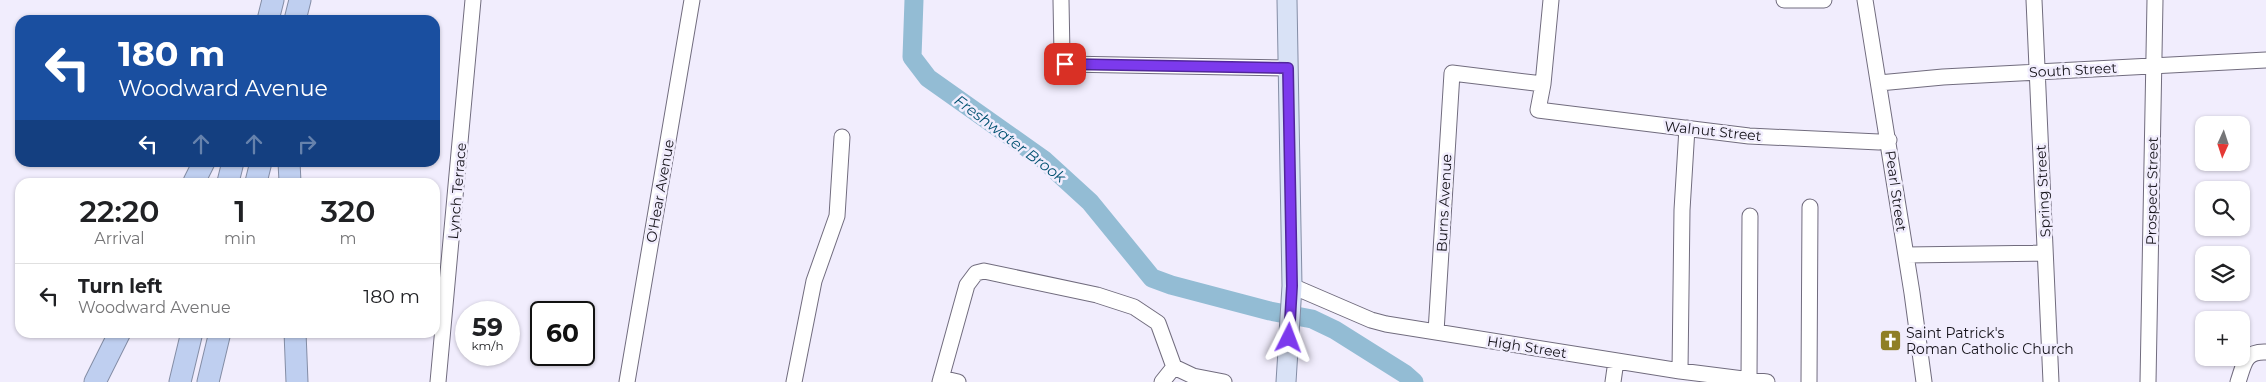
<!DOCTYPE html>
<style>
body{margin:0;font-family:Montserrat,sans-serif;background:#f2f2f2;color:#202124;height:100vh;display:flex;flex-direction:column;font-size:19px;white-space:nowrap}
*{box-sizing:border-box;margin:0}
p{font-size:16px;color:#757577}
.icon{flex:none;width:28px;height:28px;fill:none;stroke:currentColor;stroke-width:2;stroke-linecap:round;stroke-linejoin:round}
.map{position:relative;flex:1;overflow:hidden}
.drawer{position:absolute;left:15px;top:178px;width:425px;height:160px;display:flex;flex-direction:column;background:#fff;border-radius:15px;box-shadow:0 1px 4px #0004}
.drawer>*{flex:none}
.hud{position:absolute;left:15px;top:15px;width:425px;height:152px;border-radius:15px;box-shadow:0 1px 4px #0004;background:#1a4fa0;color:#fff;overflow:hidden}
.needle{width:32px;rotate:183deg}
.buttons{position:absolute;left:2195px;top:116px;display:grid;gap:10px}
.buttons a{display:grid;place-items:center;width:55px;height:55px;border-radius:10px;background:#fff;box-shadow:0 1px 4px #0004;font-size:25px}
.speed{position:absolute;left:455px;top:301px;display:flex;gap:10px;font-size:25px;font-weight:700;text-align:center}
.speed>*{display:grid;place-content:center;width:65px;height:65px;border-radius:50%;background:#fff;box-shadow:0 1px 4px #0004;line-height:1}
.speed small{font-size:12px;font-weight:400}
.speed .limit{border:2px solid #111;border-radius:8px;background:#fff;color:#111}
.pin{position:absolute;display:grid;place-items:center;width:42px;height:42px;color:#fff;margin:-21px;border-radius:10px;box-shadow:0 2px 8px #0006}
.me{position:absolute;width:55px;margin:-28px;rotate:3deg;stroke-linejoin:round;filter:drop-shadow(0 0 4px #0008)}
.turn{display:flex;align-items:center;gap:18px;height:105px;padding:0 20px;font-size:22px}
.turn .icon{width:65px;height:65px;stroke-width:2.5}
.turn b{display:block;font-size:35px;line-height:42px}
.lanes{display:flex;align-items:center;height:48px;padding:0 20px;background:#0003;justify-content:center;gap:25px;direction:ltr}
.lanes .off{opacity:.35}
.eta{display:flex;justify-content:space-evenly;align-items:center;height:85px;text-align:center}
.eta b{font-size:30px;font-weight:600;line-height:35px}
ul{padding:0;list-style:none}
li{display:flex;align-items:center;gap:15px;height:65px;padding:0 20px;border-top:1px solid #e0e0e0}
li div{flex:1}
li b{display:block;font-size:19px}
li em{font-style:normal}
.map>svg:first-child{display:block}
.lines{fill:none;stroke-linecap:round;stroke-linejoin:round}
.river{stroke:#93bcd4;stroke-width:19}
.minor-casing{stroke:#716c7e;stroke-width:17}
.major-casing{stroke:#848da5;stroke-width:21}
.highway-casing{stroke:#848da5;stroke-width:23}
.minor{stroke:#fff;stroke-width:15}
.major{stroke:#d9e2f6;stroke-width:19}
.highway{stroke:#bfcff0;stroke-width:21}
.route-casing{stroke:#51269a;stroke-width:12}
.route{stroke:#7c3aed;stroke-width:9}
.labels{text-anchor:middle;stroke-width:5;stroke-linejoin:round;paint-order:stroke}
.street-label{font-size:14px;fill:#15131a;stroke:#f1edfd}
.poi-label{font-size:14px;fill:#15131a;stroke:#f1edfd;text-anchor:start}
.water-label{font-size:15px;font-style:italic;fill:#005171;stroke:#f1edfd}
</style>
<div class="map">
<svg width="2266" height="382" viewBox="0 0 2266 382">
<rect width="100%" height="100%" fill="#f1edfd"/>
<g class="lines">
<!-- river -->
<path class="river" d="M 914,0 L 912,57 L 928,78 L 1044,160 L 1090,202 L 1152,278 L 1171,285 L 1270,311 L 1312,319 L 1335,330 L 1405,374 L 1414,382"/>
<defs>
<path id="minor" d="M 1061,0 L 1062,55 L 1065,64 L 1288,68
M 1551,0 L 1543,84 L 1538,110 L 1749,136 L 1879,142 L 1889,140
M 1784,0 L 1824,0
M 1865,0 L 1912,293 L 1924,382
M 2034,0 L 2051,382
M 1879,83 L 1943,77 L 2266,60
M 1906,255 L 2045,253
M 1292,286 L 1371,320 L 1386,324 L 1680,371 L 1767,382
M 1436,332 L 1452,73 L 1543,84
M 1174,367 L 1193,376 L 1224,382
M 1680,371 L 1682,210 L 1687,128
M 941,378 L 958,382
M 1749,379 L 1750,216
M 438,382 L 473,0
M 627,382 L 692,0
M 794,382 L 814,281 L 837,216 L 842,137
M 940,382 L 967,285 L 976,273 L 984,271 L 1097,295 L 1134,307 L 1158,323 L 1174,367
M 1162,382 L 1174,367
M 1613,382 L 1616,361
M 1809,382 L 1810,207
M 2148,382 L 2155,0
M 2238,382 C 2244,365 2244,351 2266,352"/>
<path id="major" d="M 1286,382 L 1292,286 L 1287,0"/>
<path id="highway" d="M 268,20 L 273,0
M 295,20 L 300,0
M 289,162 L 290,182
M 194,182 L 204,162
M 228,182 L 233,162
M 256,182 L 261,162
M 295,332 L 297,382
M 95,382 L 120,332
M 180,382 L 192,332
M 208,382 L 220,332"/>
</defs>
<!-- minor casing -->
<use href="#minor" class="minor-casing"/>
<!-- major casing -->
<use href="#major" class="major-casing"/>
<!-- highway casing -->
<use href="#highway" class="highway-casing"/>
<!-- minor -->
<use href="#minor" class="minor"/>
<!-- major -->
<use href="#major" class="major"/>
<!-- highway -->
<use href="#highway" class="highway"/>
</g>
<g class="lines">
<defs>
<path id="route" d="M 1065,64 L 1288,68 L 1292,286 L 1289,338"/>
</defs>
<!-- route casing -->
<use href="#route" class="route-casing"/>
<!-- route -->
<use href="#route" class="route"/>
</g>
<!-- icons -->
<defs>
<symbol id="church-square" viewBox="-11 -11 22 22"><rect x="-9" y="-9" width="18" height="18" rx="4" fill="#8f7f25" stroke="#f1edfd"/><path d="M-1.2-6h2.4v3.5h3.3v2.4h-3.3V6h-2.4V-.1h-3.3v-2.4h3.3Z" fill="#fff"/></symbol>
</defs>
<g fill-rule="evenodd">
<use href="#church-square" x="1878" y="328" width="25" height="25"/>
</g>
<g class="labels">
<!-- street labels -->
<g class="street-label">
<text transform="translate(2073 70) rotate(-3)" y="5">South Street</text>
<text transform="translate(1713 131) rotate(6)" y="5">Walnut Street</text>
<text transform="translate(457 191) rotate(-85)" y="5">Lynch Terrace</text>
<text transform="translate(660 191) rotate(-80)" y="5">O'Hear Avenue</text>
<text transform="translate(1896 191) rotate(82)" y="5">Pearl Street</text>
<text transform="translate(2043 191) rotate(-93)" y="5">Spring Street</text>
<text transform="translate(2152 191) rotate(-89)" y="5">Prospect Street</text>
<text transform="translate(1444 203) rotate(-87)" y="5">Burns Avenue</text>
<text transform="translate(1527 347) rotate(9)" y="5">High Street</text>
</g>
<!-- poi labels -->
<g class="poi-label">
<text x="1906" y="338">Saint Patrick's<tspan x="1906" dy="16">Roman Catholic Church</tspan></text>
</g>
<!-- water labels -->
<g class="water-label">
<text transform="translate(1010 139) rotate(37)" y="5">Freshwater Brook</text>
</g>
</g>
</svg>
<div class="buttons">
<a><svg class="needle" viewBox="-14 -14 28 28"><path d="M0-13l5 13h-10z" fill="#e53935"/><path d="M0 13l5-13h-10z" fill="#757577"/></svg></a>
<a><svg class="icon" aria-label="search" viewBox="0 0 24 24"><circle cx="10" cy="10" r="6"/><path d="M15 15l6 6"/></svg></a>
<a><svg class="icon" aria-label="layers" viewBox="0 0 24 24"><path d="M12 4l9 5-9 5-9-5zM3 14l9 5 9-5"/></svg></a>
<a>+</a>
</div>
<div class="speed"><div>59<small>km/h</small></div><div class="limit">60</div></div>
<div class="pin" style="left:1065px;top:64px;background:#d93025"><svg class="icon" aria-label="arrive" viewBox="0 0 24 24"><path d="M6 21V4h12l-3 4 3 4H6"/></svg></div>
<svg class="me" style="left:1289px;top:338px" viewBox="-20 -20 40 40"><path d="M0-17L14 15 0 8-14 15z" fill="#7c3aed" stroke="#fff" stroke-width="4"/></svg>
<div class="hud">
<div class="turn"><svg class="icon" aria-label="left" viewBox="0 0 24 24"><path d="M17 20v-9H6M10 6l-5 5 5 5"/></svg><div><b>180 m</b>Woodward Avenue</div></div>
<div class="lanes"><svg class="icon" aria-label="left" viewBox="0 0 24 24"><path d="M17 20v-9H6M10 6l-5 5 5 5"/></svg><svg class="icon off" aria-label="ahead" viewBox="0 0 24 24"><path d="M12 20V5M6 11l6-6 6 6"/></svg><svg class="icon off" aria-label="ahead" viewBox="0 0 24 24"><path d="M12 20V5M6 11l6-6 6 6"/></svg><svg class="icon off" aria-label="right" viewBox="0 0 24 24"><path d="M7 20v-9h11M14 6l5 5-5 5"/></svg></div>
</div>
<section class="drawer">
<div class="eta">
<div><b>22:20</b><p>Arrival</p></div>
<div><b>1</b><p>min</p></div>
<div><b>320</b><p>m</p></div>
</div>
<ul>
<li><svg class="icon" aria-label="left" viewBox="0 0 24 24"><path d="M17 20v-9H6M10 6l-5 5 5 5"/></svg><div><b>Turn left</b><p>Woodward Avenue</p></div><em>180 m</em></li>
</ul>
</section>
</div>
